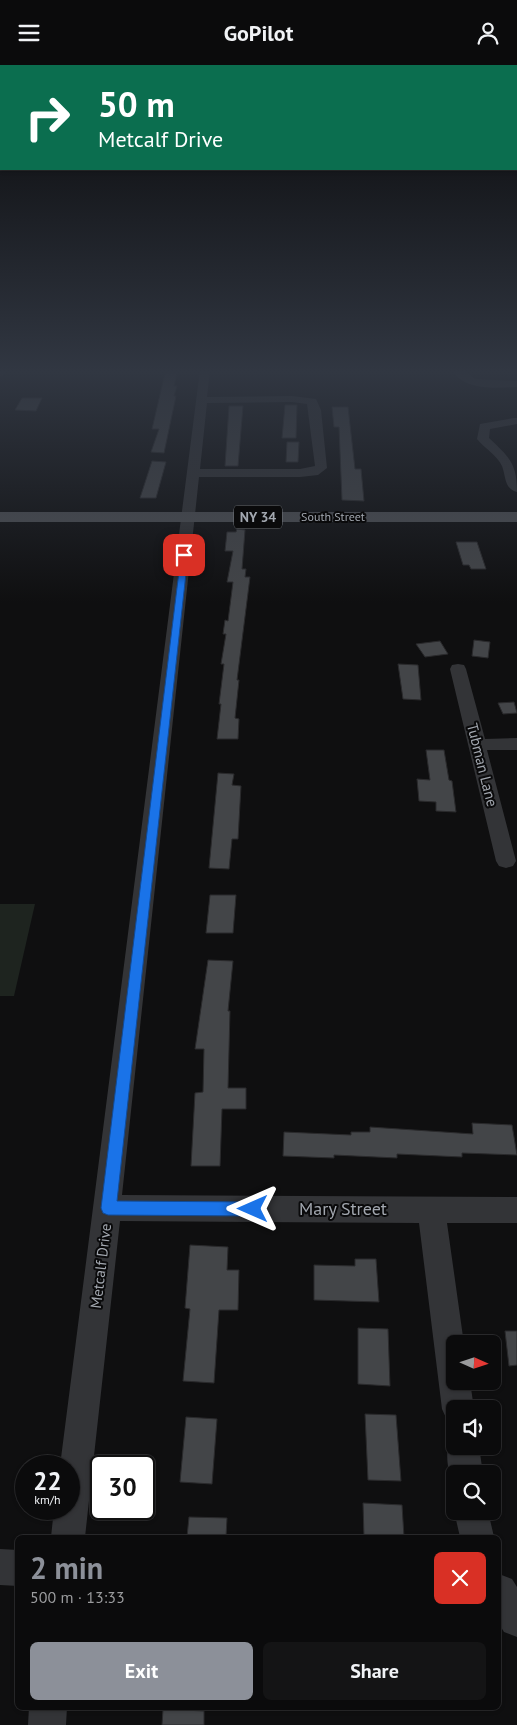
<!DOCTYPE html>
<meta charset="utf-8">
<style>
body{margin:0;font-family:"PT Sans",sans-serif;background:#141415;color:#f1f3f6;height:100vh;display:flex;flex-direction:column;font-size:19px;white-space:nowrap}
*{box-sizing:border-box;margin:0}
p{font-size:16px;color:#9a9b9d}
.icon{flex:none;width:28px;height:28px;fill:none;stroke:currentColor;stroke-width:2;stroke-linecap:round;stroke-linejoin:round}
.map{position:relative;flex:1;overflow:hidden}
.drawer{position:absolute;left:15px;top:1470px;width:486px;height:175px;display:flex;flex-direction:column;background:#0b0b0c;border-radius:8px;box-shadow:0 1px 4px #0004,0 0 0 1px #2b2b2d}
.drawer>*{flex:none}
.guide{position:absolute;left:0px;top:0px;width:518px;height:105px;box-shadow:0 1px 4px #0004,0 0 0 1px #2b2b2d;background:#0b6e4f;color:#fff;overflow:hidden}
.needle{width:32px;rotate:93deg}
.tools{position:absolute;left:446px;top:1270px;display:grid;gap:10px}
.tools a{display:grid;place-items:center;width:55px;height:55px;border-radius:8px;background:#0b0b0c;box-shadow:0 1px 4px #0004,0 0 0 1px #2b2b2d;font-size:25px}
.speed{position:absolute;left:15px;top:1390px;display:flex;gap:10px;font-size:25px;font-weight:700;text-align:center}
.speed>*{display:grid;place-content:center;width:65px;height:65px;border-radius:50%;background:#0b0b0c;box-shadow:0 1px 4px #0004,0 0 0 1px #2b2b2d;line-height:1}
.speed small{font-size:12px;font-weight:400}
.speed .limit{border:2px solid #111;border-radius:8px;background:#fff;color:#111}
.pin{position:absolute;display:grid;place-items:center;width:42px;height:42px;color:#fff;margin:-21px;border-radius:10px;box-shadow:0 2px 8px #0006}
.me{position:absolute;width:55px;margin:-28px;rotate:270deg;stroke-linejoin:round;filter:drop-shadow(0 0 4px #0008)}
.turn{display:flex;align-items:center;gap:18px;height:105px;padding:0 15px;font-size:22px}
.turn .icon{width:65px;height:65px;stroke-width:2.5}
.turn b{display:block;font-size:35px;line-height:42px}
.round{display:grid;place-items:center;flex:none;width:52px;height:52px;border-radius:8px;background:#141415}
.head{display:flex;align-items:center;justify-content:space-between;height:85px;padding:0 15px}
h1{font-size:30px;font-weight:700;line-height:38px;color:#8c9099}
.cta{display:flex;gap:10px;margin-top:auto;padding:10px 15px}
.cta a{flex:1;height:58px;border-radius:8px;background:#8c9099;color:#fff;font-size:20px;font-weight:700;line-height:58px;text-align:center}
.cta a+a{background:#141415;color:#f1f3f6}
header{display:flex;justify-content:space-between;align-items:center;height:65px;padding:0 15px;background:#0b0b0c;font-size:22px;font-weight:700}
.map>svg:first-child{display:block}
.green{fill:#1e241f}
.building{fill:#434548;stroke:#2a2a2c}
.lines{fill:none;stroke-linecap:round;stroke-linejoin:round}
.path{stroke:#37393c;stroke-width:1;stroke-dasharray:1 2;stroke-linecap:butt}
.minor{fill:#333437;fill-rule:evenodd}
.major{fill:#4d4f53;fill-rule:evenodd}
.route{fill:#1a73e8;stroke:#114b97}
.labels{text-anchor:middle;stroke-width:4;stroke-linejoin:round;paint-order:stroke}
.far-street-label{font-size:12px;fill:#a2a7af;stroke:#0a0a0b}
.shield{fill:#0a0a0b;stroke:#74787e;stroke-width:1}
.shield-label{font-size:14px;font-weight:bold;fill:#a2a7af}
.street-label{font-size:15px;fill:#a2a7af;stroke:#0a0a0b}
.near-street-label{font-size:18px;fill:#a2a7af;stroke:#0a0a0b}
</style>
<header><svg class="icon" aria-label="menu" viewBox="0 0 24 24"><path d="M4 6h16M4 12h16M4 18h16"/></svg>GoPilot<svg class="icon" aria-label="person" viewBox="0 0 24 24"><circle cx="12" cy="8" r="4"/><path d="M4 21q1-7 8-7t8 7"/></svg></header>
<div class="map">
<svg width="517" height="1660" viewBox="0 0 517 1660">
<rect width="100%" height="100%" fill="#0f0f10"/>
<!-- green -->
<path class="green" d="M 0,839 L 35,839 L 14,931 L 0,931 Z"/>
<!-- building -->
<path class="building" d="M 165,308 L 177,308 L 174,321 L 177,321 L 174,331 L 176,331 L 164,388 L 151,387 L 159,364 L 152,364 Z
M 22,333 L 42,333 L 36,346 L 15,345 Z
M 285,340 L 297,340 L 296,373 L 282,373 Z
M 229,341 L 243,341 L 238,401 L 225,401 Z
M 332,342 L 348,342 L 355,404 L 361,404 L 364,436 L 342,435 L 339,362 L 334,362 Z
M 287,377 L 299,377 L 298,397 L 286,397 Z
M 152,396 L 166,397 L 156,433 L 140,433 Z
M 237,464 L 245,465 L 242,504 L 246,504 L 245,512 L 250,512 L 237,615 L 239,615 L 235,653 L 239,654 L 238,674 L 217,674 L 221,639 L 219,639 L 224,599 L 221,599 L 226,569 L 223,569 L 225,555 L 228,556 L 233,517 L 227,517 L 233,486 L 225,486 L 227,467 L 236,467 Z
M 456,477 L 477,477 L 486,504 L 471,504 L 469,500 L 463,500 Z
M 474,575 L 490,577 L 488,593 L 472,591 Z
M 440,576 L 448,589 L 425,592 L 416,579 Z
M 398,599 L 418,600 L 421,635 L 403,634 Z
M 514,637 L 517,648 L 503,649 L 498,638 Z
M 426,685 L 444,685 L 449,715 L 452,716 L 456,747 L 436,746 L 436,737 L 419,736 L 417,714 L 430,715 Z
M 218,708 L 234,709 L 232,720 L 241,721 L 238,774 L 232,774 L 229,804 L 209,803 Z
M 210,830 L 236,830 L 233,868 L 206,868 Z
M 208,895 L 233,896 L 228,946 L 230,946 L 228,1023 L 246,1023 L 246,1044 L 222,1044 L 220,1101 L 191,1101 L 195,1028 L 203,1027 L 204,984 L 195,984 Z
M 472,1058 L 512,1060 L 517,1090 L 462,1088 L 462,1092 L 397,1089 L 397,1093 L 334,1090 L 334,1093 L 283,1091 L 284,1067 L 351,1070 L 351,1067 L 370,1067 L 370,1062 L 473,1069 Z
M 190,1180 L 228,1182 L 227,1205 L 239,1205 L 238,1245 L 219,1245 L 214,1318 L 183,1316 L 190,1244 L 185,1243 Z
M 355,1194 L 376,1194 L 379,1237 L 314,1235 L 314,1200 L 355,1201 Z
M 358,1263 L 388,1264 L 390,1321 L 358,1319 Z
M 505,1266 L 517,1266 L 517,1300 L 509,1301 Z
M 365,1349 L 396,1350 L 401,1416 L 368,1415 Z
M 186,1352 L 217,1354 L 212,1419 L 180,1417 Z
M 363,1438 L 402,1440 L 404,1472 L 364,1472 Z
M 189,1452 L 227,1453 L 226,1472 L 187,1472 Z
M 163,1644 L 204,1646 L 204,1660 L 162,1660 Z"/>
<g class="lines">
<!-- path -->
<path class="path" d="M 501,306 L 514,305"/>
<!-- minor -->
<path class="minor" d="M 0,305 L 6,305 L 4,310 L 0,311 Z
M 200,305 L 210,305 L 207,332 L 292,331 L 316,334 L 321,345 L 327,403 L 318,410 L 300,412 L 199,412 L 122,1130 L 517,1132 L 517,1158 L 447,1158 L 464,1279 L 455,1279 L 455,1316 L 470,1316 L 474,1344 L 455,1344 L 455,1359 L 447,1355 L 442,1344 L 419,1158 L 120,1156 L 85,1472 L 51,1472 L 54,1444 L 69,1444 L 69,1401 L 60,1401 ZM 292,337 L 307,339 L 315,401 L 300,404 L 200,404 L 207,338 Z
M 451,305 L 462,305 L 476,314 L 517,316 L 517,322 C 494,323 466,326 451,305 Z
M 514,353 L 517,353 L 517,359 L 490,364 L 489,373 C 509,392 517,398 517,427 C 504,424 506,411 502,401 C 497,390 484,383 477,374 L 480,359 Z
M 458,599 L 464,600 L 466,604 L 485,674 L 517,673 L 517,685 L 487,685 L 516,796 L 513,801 L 506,803 L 499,801 L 496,796 L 450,604 L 452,600 Z
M 455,1368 L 455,1381 L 479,1381 L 483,1409 L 455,1409 L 455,1421 C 446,1406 445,1385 451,1369 Z
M 455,1443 L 455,1446 L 488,1446 L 494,1472 L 460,1472 L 454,1446 Z
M 0,1484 L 18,1485 L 18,1521 L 0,1520 Z
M 499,1509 L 512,1514 L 517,1522 L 517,1572 L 504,1567 L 499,1559 Z
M 29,1642 L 67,1642 L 66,1660 L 28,1660 Z"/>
<!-- major -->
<path class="major" d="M 0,447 L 517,447 L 517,457 L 0,457 Z"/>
</g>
<!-- sky -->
<linearGradient id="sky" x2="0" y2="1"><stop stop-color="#080809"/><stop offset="0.57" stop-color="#313742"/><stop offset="1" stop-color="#313742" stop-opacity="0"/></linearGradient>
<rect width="517" height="538" fill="url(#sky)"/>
<!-- route -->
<path class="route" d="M 184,487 L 188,490 L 117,1136 L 253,1137 L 258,1139 L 260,1144 L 258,1149 L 253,1151 L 108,1150 L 103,1148 L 101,1143 L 181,490 Z"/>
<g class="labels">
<!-- far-street labels -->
<g class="far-street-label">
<text x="333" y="456">South Street</text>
</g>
<!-- shield labels -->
<rect class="shield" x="234" y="440.5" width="48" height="23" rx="4"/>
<g class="shield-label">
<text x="258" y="457">NY 34</text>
</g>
<!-- street labels -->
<g class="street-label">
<text transform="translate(482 700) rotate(76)" y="5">Tubman Lane</text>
<text transform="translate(101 1201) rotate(-83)" y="5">Metcalf Drive</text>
</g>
<!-- near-street labels -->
<g class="near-street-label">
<text x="343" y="1150">Mary Street</text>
</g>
</g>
</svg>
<div class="tools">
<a><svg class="needle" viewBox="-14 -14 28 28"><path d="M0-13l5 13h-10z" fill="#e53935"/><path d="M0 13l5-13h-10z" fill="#9a9b9d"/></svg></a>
<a><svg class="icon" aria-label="sound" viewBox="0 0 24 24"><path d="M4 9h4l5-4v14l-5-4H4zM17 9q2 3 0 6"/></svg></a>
<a><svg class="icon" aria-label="search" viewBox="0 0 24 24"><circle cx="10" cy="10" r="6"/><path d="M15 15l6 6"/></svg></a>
</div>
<div class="speed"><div>22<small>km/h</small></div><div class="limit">30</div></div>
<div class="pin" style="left:184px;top:490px;background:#d93025"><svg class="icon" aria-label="arrive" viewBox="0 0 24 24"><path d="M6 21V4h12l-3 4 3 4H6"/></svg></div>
<svg class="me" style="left:253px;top:1144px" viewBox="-20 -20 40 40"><path d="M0-17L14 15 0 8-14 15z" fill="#1a73e8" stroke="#fff" stroke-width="4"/></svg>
<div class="guide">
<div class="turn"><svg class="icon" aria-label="right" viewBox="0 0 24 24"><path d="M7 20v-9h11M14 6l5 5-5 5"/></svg><div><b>50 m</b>Metcalf Drive</div></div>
</div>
<section class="drawer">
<div class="head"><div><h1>2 min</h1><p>500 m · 13:33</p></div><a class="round" style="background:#d93025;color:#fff"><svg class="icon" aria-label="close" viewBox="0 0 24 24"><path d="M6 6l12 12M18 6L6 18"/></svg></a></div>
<div class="cta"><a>Exit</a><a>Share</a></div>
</section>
</div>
